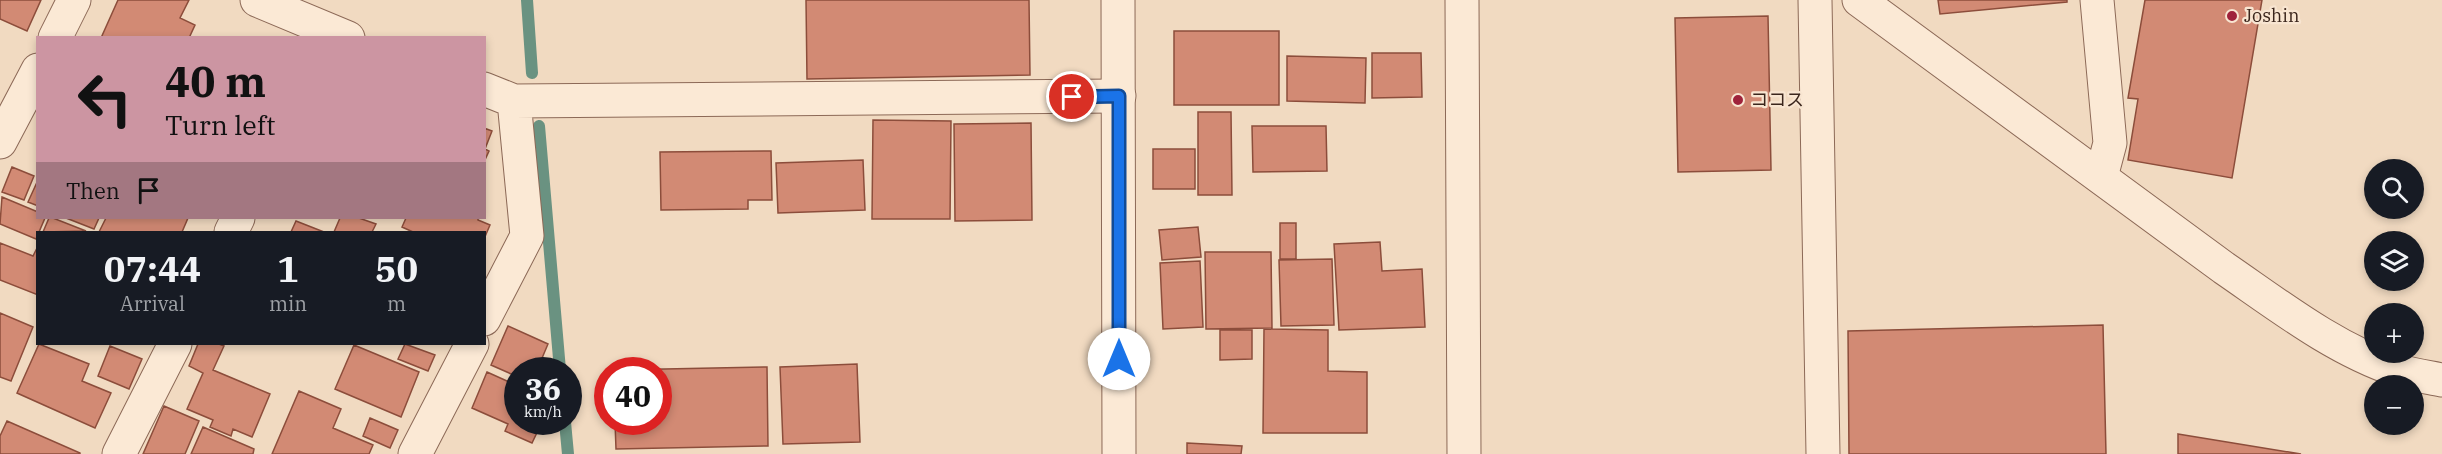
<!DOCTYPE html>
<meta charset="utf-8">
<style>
body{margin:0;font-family:"IBM Plex Serif","Noto Sans JP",serif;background:#242831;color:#f1f3f6;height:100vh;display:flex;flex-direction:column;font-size:22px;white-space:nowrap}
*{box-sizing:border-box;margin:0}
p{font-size:20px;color:#9ea1a6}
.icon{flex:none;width:33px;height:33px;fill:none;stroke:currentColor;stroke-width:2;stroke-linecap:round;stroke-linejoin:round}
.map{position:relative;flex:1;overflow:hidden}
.panel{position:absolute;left:36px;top:231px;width:450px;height:114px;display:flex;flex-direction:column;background:#171b24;border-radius:0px;box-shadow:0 3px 9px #0003}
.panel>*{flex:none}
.guide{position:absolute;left:36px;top:36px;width:450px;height:183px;border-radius:0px;box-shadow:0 3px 9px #0003;background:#cc95a2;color:#111;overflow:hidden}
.fabs{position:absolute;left:2364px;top:159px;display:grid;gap:12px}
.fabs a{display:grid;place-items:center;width:60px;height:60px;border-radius:50%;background:#171b24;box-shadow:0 3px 9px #0003;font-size:30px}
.speed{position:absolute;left:504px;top:357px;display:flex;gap:12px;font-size:30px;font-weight:700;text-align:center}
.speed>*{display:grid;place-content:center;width:78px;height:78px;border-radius:50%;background:#171b24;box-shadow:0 3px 9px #0003;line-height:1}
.speed small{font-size:15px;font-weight:400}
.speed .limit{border:9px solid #d22;background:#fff;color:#111}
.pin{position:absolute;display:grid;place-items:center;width:51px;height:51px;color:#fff;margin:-26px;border:3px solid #fff;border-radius:50%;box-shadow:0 2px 6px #0007}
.me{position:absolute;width:66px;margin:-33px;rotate:0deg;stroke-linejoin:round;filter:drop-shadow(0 0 4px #0008)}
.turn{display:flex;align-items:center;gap:21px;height:126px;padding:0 30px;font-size:27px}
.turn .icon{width:78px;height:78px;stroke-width:2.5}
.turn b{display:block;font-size:42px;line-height:51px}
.then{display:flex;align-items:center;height:57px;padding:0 30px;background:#0003;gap:12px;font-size:22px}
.eta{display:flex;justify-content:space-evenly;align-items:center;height:102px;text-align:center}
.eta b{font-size:36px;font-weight:700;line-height:42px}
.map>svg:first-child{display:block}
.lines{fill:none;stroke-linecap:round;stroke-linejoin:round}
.stream{stroke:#6a9281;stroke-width:12}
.building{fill:#d28a74;stroke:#8c4d3b;stroke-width:1.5}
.minor-casing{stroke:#8c6957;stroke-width:35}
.tertiary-casing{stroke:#8c6957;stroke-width:35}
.minor{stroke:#fbe9d5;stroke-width:33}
.tertiary{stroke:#fbe9d5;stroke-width:33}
.route-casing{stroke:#114b97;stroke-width:15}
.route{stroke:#1a73e8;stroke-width:10}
.poi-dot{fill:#9f233b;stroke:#f8e5d1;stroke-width:2}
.labels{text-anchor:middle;stroke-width:4.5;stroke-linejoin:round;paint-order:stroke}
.poi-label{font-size:18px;fill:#3a251c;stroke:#f8e5d1;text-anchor:start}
</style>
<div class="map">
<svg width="2442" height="454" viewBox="0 0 2442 454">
<rect width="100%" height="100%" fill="#f1dac1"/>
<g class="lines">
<!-- stream -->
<path class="stream" d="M 527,0 L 532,73
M 539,126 L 560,370
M 565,422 L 568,454"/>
</g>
<!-- building -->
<path class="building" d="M 0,0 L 41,0 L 27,31 L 0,19 Z
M 118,0 L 189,0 L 180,18 L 195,25 L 189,38 L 101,38 Z
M 806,0 L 1029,0 L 1030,75 L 807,79 Z
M 1938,0 L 2067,0 L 2067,2 L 1940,14 Z
M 2145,0 L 2262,0 L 2232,178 L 2128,160 L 2138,99 L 2128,98 Z
M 1768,16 L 1771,170 L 1678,172 L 1675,18 Z
M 1174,31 L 1279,31 L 1279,105 L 1174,105 Z
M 1372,53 L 1421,53 L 1422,97 L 1372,98 Z
M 1287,56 L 1366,58 L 1365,103 L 1287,101 Z
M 1198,112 L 1231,112 L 1232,195 L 1198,195 Z
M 873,120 L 951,121 L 950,219 L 872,219 Z
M 1031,123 L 1032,220 L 955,221 L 954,124 Z
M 1252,126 L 1326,126 L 1327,171 L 1253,172 Z
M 484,128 L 492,131 L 485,149 L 489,151 L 484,162 Z
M 1153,149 L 1195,149 L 1195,189 L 1153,189 Z
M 771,151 L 772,200 L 748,200 L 748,209 L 661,210 L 660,152 Z
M 863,160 L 865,210 L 778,213 L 776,163 Z
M 12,167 L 34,176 L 24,200 L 2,192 Z
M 38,180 L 38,206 L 28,202 Z
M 2,197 L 38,212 L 38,218 L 45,218 L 36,239 L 0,224 Z
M 49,218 L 53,218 L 86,231 L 43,232 Z
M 66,218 L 99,218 L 94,229 Z
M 106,218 L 188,218 L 182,232 L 99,232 Z
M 340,218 L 359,218 L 376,224 L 372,232 L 334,232 Z
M 406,218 L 478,218 L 478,220 L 490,225 L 484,239 L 484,232 L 413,232 L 402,227 Z
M 296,221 L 324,232 L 291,232 Z
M 1280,223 L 1296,223 L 1296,259 L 1280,259 Z
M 1198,227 L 1201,257 L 1162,260 L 1159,230 Z
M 1380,242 L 1382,271 L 1422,269 L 1425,327 L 1339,330 L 1334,244 Z
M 0,243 L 33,256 L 38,246 L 38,295 L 0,280 Z
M 1205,252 L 1271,252 L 1272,328 L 1206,329 Z
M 1332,259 L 1334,325 L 1281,326 L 1279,260 Z
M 1200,261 L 1203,327 L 1163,329 L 1160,263 Z
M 0,313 L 33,327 L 11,381 L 0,377 Z
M 2103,325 L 2106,454 L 1849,454 L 1848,331 Z
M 508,326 L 548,344 L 537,370 L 518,370 L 518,377 L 491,365 Z
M 1264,329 L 1328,330 L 1328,371 L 1367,372 L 1367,433 L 1263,433 Z
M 1220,330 L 1252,330 L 1252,359 L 1220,360 Z
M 39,344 L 89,364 L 82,381 L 111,393 L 95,428 L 17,393 Z
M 198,344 L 219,344 L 224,346 L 213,370 L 270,394 L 252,437 L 233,429 L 231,436 L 210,427 L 213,420 L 187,409 L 203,373 L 189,366 Z
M 405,344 L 435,355 L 428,371 L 398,359 Z
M 354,345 L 419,372 L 401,417 L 335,389 Z
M 110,346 L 142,359 L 129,389 L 98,376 Z
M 857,364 L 860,442 L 783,444 L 780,367 Z
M 767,367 L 768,446 L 616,449 L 615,422 L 658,422 L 658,370 L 614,370 Z
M 487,372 L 518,386 L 518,422 L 542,422 L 532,443 L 505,431 L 508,424 L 472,408 Z
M 299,391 L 341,409 L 333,428 L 373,445 L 369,454 L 272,454 Z
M 164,406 L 199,421 L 185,454 L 143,454 Z
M 370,418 L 398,430 L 390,448 L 363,436 Z
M 7,421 L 80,453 L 80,454 L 0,454 L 0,436 Z
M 203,427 L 254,449 L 253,454 L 191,454 Z
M 2178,434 L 2301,454 L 2178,454 Z
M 1187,443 L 1242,446 L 1241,454 L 1187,454 Z"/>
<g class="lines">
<defs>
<path id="minor" d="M 257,0 L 348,38
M 1462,0 L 1464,454
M 1815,0 L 1823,454
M 2097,0 L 2110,143 L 2101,177
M 55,38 L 74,0
M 484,89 L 514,101 L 1119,96
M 0,142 L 38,70
M 231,232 L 238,218
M 484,319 L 527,236 L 514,101
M 119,454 L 175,344
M 415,454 L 472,344"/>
<path id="tertiary" d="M 1118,0 L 1119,454
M 1859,0 L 2224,268 C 2278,305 2334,349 2397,370 C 2411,375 2427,377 2442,380"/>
</defs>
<!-- minor casing -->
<use href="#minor" class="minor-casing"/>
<!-- tertiary casing -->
<use href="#tertiary" class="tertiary-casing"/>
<!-- minor -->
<use href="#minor" class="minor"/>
<!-- tertiary -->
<use href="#tertiary" class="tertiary"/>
</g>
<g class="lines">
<defs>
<path id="route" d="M 1072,97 L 1119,96 L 1119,359"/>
</defs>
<!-- route casing -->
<use href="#route" class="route-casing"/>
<!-- route -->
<use href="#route" class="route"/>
</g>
<!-- markers -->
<g class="poi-dot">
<circle cx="2232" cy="16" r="6"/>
<circle cx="1738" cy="100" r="6"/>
</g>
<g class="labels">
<!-- poi labels -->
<g class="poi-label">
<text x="2244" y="22">Joshin</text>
<text x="1750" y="106">ココス</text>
</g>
</g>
</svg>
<div class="fabs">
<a><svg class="icon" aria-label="search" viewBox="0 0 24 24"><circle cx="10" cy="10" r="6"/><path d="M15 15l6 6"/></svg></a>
<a><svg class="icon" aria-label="layers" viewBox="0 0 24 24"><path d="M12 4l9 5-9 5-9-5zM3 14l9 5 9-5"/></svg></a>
<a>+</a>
<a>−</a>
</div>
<div class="speed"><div>36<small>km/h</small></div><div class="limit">40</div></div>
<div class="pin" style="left:1072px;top:97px;background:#d93025"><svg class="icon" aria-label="arrive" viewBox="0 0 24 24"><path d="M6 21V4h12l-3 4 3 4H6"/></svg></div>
<svg class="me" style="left:1119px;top:359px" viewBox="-20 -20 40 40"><circle r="19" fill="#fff"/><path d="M0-13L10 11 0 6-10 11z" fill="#1a73e8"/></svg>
<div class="guide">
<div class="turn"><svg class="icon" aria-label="left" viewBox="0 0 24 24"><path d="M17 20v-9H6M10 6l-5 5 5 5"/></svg><div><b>40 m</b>Turn left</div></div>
<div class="then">Then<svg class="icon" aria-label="arrive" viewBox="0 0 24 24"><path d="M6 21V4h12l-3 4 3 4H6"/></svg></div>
</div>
<section class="panel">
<div class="eta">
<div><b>07:44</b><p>Arrival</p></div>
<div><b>1</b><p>min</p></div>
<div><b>50</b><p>m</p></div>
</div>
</section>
</div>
